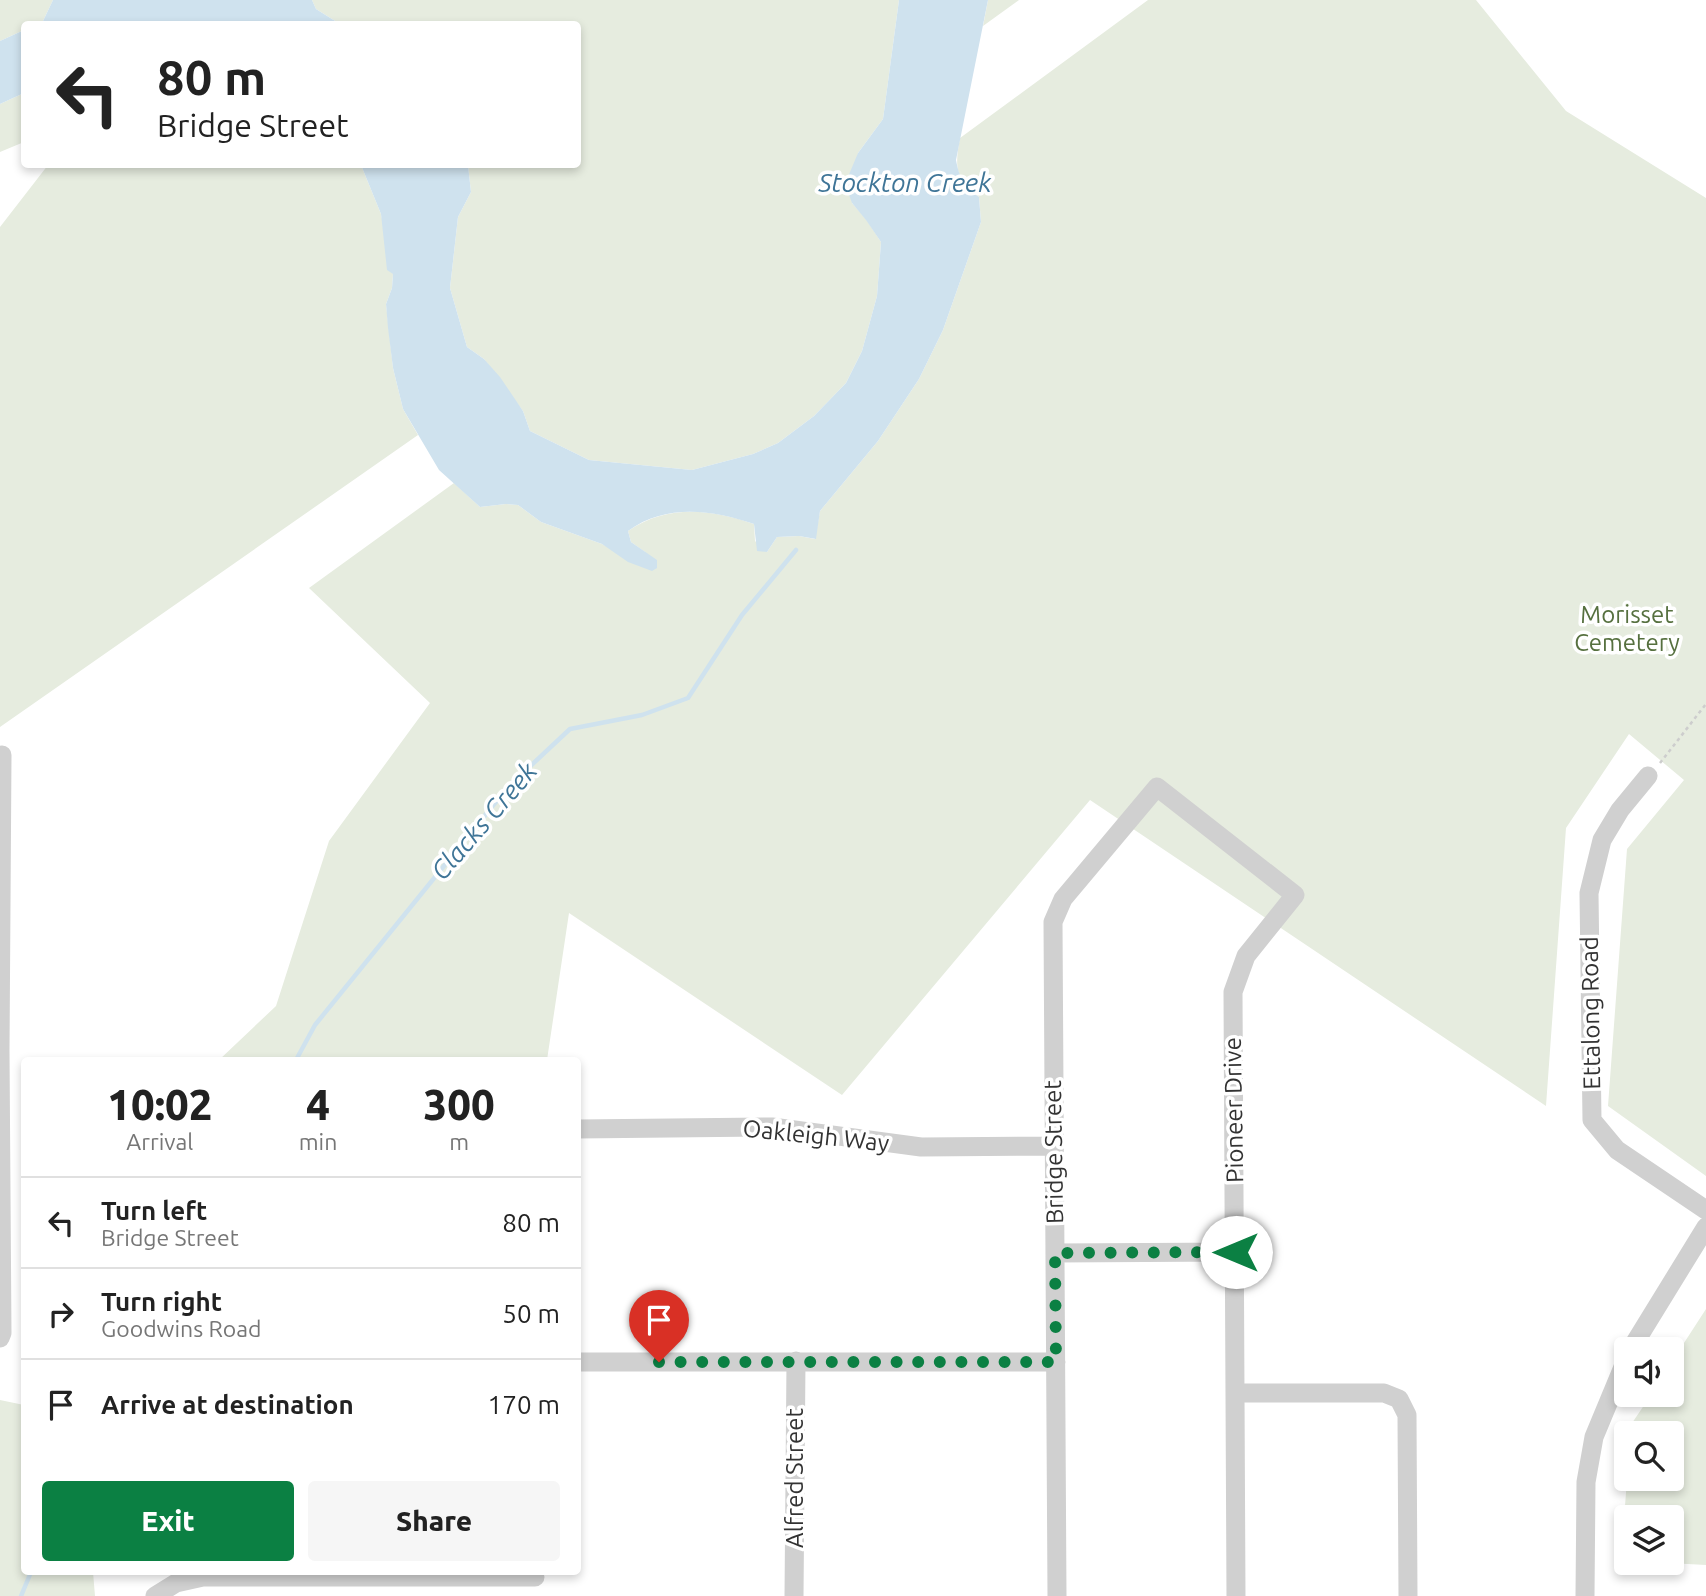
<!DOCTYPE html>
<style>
body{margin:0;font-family:Ubuntu,sans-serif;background:#f6f6f6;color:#222;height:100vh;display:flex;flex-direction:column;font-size:26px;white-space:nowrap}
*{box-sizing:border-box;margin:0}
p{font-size:23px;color:#767676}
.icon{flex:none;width:38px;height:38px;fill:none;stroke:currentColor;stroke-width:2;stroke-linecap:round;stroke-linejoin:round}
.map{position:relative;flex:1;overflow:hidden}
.drawer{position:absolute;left:21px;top:1057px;width:560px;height:518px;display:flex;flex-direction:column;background:#fff;border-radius:7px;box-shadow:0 4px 10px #0003}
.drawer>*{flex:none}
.top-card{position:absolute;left:21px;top:21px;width:560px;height:147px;border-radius:7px;box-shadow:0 4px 10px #0003;background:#fff;color:#222;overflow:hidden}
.tools{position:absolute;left:1614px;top:1337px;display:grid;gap:14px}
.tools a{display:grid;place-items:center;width:70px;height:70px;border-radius:7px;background:#fff;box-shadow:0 4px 10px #0003;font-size:35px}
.pin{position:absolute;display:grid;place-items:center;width:60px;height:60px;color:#fff;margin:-72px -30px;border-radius:50% 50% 50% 0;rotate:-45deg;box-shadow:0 0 7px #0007}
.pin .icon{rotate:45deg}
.me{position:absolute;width:77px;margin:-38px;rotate:270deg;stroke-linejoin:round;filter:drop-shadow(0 0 5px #0008)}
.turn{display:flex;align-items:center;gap:24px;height:147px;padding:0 21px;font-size:32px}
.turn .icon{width:91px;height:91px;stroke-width:2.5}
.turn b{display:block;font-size:49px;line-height:60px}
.eta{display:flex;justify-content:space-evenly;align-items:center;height:119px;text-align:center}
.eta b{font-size:42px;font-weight:800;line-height:49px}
.button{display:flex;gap:14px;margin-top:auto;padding:14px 21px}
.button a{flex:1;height:80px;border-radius:7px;background:#0b8043;color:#fff;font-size:28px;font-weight:800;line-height:80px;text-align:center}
.button a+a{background:#f6f6f6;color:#222}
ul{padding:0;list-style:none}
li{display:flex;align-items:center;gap:21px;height:91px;padding:0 21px;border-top:2px solid #e0e0e0}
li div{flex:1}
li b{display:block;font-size:26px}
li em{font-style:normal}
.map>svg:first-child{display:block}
.green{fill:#e6ecdf}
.water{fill:#cfe2ee}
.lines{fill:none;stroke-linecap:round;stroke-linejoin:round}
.stream{stroke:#cfe2ee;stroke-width:4.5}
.path{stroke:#cdcdcd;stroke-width:2.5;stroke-dasharray:3.5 3.5;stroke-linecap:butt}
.minor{stroke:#d0d0d0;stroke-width:19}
.route{stroke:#0b8043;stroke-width:12;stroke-dasharray:0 21.6}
.labels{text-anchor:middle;stroke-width:7;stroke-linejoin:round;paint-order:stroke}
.park-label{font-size:24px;fill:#56703f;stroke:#fff}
.street-label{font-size:24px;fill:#333;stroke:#fff}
.water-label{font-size:26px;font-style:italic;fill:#3f7597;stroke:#fff}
</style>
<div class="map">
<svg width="1706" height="1596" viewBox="0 0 1706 1596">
<rect width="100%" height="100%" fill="#fff"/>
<!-- green -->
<path class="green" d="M 0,0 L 53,0 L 43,21 L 37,24 L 24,24 L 24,30 L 0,41 Z
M 312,0 L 899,0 L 883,119 L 858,153 L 852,203 L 866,219 L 881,242 L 877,296 L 862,351 L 846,383 L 814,416 L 778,443 L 753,454 L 692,470 L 589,460 L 530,431 L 523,411 L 484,359 L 467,347 L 450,288 L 458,217 L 471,192 L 468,165 L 578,164 L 578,24 L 340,24 L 316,9 Z
M 988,0 L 1019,0 L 983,26 Z
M 1148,0 L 1476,0 L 1566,111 L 1706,198 L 1706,1176 L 1608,1106 L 1627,849 L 1684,780 L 1629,734 L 1566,828 L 1546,1106 L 1090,800 L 842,1095 L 569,913 L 547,1060 L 219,1060 L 276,1006 L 329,841 L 430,703 L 309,588 L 454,483 L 480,507 L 506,504 L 518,505 L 541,522 L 602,544 L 615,551 L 645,552 L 631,542 L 628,531 C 667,504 712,509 754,524 L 755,541 L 767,552 L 777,537 L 799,536 L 815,539 L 820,511 L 878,441 L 919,379 L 943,330 L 981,222 L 979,197 C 954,179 955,165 960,138 Z
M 24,93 L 24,142 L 0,152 L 0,104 Z
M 48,165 L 361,165 L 381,214 L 393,274 L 392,288 L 386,304 L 393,368 L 403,409 L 418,435 L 0,727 L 0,227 Z
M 1706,1309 L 1706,1565 L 1669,1563 L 1671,1563 L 1671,1517 L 1626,1517 L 1626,1560 L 1621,1560 L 1627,1479 L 1671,1479 L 1671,1433 L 1630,1433 L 1630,1426 L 1651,1395 L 1671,1395 L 1671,1363 Z
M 0,1400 L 24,1405 L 24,1572 L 93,1572 L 95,1596 L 0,1596 Z"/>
<!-- water -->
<path class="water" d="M 53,0 L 312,0 L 316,9 L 340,24 L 37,24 L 43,21 Z
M 899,0 L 988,0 L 956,160 C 959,177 964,186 979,197 L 981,222 L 943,330 L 919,379 L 878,441 L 820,511 L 816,539 L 799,536 L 777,537 L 767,552 L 757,551 L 754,524 C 713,510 666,503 628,531 L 631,542 L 657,560 L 657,568 L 652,571 L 628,562 L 602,544 L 541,522 L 518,505 L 506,504 L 480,507 L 439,470 L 403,409 L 393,368 L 388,328 L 386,304 L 392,288 L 393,274 L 387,270 L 381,214 L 361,165 L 468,165 L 471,192 L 458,217 L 450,288 L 467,347 L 484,359 L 500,377 L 523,411 L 530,431 L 589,460 L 692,470 L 753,454 L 778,443 L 814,416 L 846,383 L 862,351 L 877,296 L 881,242 L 866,220 L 852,203 L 845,184 L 858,153 L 883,119 Z
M 24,30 L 24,93 L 0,104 L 0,41 Z"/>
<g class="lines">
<!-- stream -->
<path class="stream" d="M 296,1060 L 315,1025 L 508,787 L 570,729 L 642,715 L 688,698 L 742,615 L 796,550
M 21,1596 L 31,1572"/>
<!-- path -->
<path class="path" d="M 1660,763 L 1706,704"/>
<!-- minor -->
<path class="minor" d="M 1648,776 L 1620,810 L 1602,840 L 1589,893 L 1592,1120 L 1617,1150 L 1706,1210
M 578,1129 L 772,1127 L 921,1147 L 1054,1146
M 1055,1253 L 1235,1252
M 0,1338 L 2,1333 L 0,1051 L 2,755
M 1631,1349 L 1706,1227
M 578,1362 L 1056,1362
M 1236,1393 L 1384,1393 L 1399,1399 L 1407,1415 L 1408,1596
M 155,1596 L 176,1583 L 203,1577 L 535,1577
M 794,1596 L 796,1361
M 1057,1596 L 1053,922 L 1063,899 L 1157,787 L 1295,895 L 1246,956 L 1233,992 L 1236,1596
M 1585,1596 L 1586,1482 L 1594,1437 L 1626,1360"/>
</g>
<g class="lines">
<!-- route -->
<path class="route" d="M 659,1362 L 1056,1362 L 1055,1253 L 1236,1252"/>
</g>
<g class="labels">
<!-- park labels -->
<g class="park-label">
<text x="1627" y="623">Morisset<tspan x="1627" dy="28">Cemetery</tspan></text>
</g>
<!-- street labels -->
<g class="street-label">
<text transform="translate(1591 1013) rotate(-91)" y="8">Ettalong Road</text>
<text transform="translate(1234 1110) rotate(-91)" y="8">Pioneer Drive</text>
<text transform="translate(816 1136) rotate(6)" y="8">Oakleigh Way</text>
<text transform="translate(1054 1152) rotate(-91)" y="8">Bridge Street</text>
<text transform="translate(795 1478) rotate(-90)" y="8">Alfred Street</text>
</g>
<!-- water labels -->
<g class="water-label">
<text x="905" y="192">Stockton Creek</text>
<text transform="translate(484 821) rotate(-49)" y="9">Clacks Creek</text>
</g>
</g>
</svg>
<div class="tools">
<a><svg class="icon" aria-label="sound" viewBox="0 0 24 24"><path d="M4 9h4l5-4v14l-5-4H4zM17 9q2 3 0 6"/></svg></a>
<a><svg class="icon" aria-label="search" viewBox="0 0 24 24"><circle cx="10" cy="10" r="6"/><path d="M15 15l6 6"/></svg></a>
<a><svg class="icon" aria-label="layers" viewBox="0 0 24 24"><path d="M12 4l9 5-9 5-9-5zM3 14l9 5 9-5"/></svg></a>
</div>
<div class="pin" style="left:659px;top:1362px;background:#d93025"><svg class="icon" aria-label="arrive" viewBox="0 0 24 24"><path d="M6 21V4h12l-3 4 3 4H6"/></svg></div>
<svg class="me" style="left:1236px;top:1252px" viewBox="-20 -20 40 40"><circle r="19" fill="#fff"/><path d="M0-13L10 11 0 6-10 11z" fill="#0b8043"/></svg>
<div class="top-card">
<div class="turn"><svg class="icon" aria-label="left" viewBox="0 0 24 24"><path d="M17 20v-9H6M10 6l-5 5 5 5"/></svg><div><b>80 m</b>Bridge Street</div></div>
</div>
<section class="drawer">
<div class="eta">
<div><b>10:02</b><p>Arrival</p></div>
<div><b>4</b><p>min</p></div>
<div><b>300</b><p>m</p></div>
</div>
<ul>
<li><svg class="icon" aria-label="left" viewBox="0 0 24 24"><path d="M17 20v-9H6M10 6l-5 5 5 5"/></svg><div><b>Turn left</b><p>Bridge Street</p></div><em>80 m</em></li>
<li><svg class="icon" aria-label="right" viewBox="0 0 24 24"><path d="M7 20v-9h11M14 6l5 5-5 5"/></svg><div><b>Turn right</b><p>Goodwins Road</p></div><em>50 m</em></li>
<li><svg class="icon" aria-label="arrive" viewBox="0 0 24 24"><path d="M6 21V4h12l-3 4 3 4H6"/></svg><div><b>Arrive at destination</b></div><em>170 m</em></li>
</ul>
<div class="button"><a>Exit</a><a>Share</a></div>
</section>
</div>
